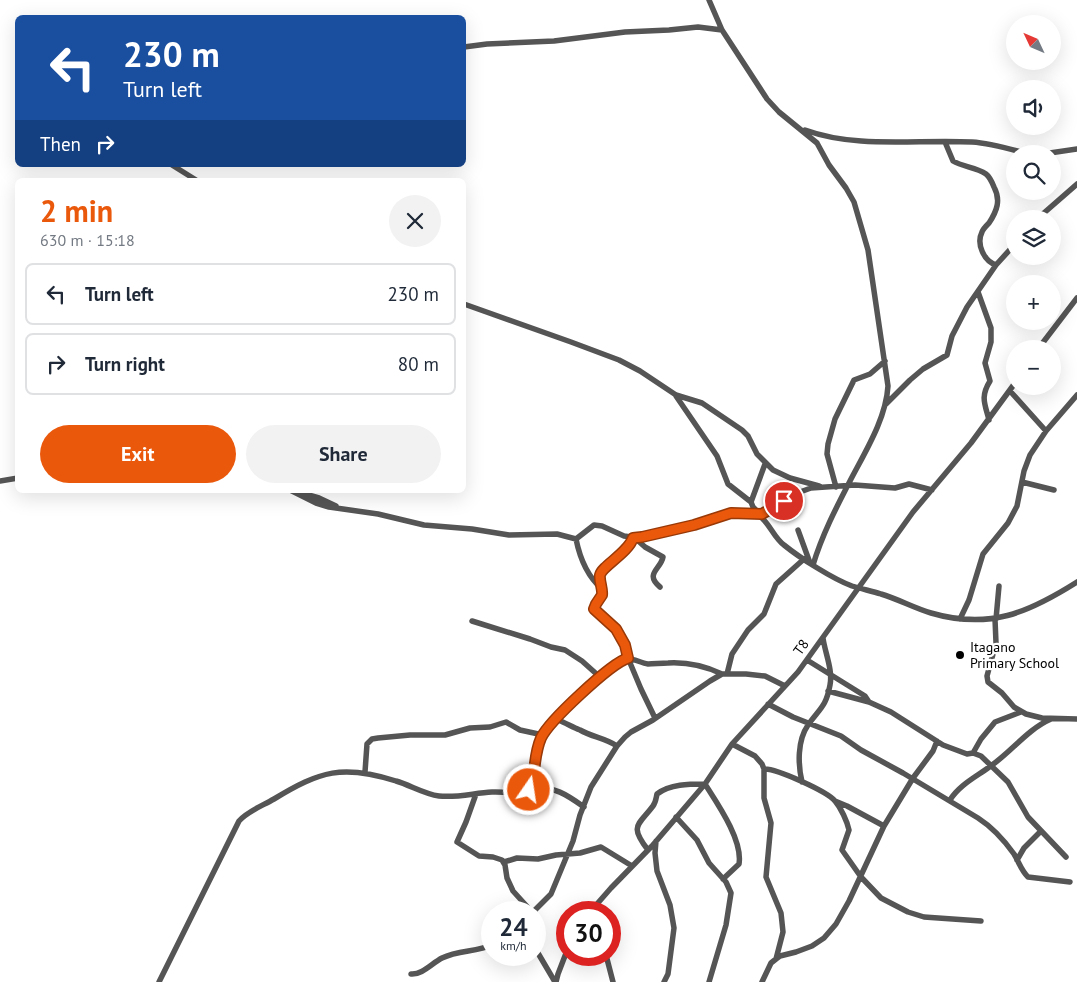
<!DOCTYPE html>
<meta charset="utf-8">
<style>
body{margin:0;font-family:"PT Sans",sans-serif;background:#f2f2f3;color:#1f2937;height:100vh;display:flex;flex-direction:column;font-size:19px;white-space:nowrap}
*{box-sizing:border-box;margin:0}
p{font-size:16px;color:#747a83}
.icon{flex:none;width:28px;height:28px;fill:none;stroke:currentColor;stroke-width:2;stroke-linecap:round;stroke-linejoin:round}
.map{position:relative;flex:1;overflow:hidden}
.drawer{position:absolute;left:15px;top:178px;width:451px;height:315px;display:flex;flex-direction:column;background:#fff;border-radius:8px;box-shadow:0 5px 20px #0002}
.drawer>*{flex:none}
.banner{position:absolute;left:15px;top:15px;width:451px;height:152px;border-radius:8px;box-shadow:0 5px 20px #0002;background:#1a4fa0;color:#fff;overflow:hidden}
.needle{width:32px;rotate:314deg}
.controls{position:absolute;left:1006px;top:15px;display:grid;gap:10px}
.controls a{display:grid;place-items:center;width:55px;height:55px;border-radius:50%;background:#fff;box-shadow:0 5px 20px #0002;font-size:25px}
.speed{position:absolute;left:481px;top:901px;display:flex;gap:10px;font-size:25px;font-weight:700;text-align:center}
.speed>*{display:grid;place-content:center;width:65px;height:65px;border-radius:50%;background:#fff;box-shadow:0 5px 20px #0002;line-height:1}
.speed small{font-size:12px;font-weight:400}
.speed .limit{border:8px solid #d22;background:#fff;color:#111}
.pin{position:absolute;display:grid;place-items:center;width:42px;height:42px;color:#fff;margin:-21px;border:2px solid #fff;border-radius:50%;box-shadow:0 1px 5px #0007}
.me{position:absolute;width:55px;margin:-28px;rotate:13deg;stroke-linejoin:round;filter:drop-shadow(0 0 4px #0008)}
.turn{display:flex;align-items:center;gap:18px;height:105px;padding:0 25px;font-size:22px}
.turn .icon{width:65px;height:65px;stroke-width:2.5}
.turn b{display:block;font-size:35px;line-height:42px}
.then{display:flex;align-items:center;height:48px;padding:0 25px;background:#0003;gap:10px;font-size:19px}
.round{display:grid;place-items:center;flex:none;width:52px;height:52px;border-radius:26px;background:#f2f2f3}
.head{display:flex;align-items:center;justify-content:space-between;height:85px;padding:0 25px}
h1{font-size:30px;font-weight:800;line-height:38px;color:#ea580c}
.action{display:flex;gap:10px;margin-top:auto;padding:10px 25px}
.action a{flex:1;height:58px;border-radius:30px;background:#ea580c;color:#fff;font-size:20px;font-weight:800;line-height:58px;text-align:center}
.action a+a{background:#f2f2f3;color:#1f2937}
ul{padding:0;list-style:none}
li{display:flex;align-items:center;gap:15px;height:62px;margin:0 10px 8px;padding:0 15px;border:2px solid #e0e1e3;border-radius:8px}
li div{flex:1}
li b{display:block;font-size:19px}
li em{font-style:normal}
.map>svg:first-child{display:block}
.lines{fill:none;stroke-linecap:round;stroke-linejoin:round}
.minor{stroke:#555;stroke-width:5.5}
.route-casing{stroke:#983908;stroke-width:12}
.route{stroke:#ea580c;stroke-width:9}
.poi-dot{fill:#000;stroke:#fff;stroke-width:2}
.labels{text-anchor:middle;stroke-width:4.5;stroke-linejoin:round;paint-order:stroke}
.street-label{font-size:14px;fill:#000;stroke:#fff}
.poi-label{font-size:14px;fill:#000;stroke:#fff;text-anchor:start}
</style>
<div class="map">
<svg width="1077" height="982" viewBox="0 0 1077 982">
<rect width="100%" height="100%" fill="#fff"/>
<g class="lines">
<!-- minor -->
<path class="minor" d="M 709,0 L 722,30 L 767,99 L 779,112 L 817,143 L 829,165 L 846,188 L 854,202 L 868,250 L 888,386 C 886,419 865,452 850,481 C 836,508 822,535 813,565
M 464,47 L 487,44 L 554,41 L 625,32 L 669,30 L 698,27 L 722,30
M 805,130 C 857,149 917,139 972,142 C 991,143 1010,149 1028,154
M 945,142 L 953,161 C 963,167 976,167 986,174 C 990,177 992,182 994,187 C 1001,200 997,211 989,223 C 986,226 983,229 982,232 C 976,244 984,261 996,265
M 1043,154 L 1077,149
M 172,165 L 196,180
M 1037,219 L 1077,184
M 978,292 L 991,328 L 991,342 L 985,363 L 990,381 C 980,397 985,404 989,420
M 464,304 L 571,342 L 619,360 L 640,371 L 676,395 L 702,403 L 742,430 L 748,436 L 757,454 L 773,470 L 790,478 L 819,486
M 1038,349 L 1077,298
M 1010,391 L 1046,431
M 676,396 L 717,456 L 728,484 L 751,502
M 886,404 L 910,380 L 923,369 L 947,355 L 952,336 L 967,307 L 996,265 L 1015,244
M 0,481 L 18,478
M 1022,482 L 1054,490
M 836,487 L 827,454 L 828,444 L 835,419 L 854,380 L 870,374 L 885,361
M 290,490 L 316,503 L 329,507 L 378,514 L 424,525 L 472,529 L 509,535 L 557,534 L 576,539 L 594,525 L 602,526 L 624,536 L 638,538 L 694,525 L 731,513 L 764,513 L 800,492 L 811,488 L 855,485 L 895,488 L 909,484 L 932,490
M 305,494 L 319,498 L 336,506
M 757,514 C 769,521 773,537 784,545 C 800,558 833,579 852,586 C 861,589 872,591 881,594 C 898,599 914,608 931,613 C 989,630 1028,613 1077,582
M 760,514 L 753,507 L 751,502 L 765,464
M 798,530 L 810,563
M 633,538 C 627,553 603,566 600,574 C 599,581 602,589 602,595 L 596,604 L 594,609 L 618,632 L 625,645 L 628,658 L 641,689 L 655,718
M 635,538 L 645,547 L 663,557 C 661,569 644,574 660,587
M 576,539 C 580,559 587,576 602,589
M 960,619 L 969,600 L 983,554 L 1008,523 L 1017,506 L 1024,471 L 1030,455 L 1046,431 L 1077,395
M 995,619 L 996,643 L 987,676 L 988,682 L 1002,693 L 1014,707 L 1026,714 L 1042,718 L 1077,719
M 996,619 L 999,586
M 472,621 L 530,639 L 551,647 L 565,650 L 582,661 L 601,678
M 807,660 L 865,696 L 869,702
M 727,674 L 732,654 L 748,630 L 764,614 L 776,584 L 804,559
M 828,691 L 869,702 L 891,712 L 943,745 L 967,754 L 973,753 L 981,756 L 1008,782 L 1028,817 L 1066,857
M 768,704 L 793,717 L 841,736 L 861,750 L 903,773 L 978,818 C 992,827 1004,840 1014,854 C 1019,862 1021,870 1028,877 L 1070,882
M 555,721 L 558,720 C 566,723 572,727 580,730 C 592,737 605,738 617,746
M 732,744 L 755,756 L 762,764 L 764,769 L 764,798 L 771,823 L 766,877 L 781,913 L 783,932 L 776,959 L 771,963 L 762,982
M 973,753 L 981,739 L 995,722 L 1021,712
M 764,769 C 776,768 828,792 835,801 C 841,808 847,821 849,830 L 842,850 L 861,877 L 881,898 L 908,912 L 924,917 L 981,921
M 365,772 L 367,744 L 372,739 L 378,738 L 410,735 L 445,735 L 470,728 L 490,727 L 506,722 L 520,730 L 543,735
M 802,782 C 798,765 797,741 808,725 C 820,708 826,707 830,685 C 833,670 825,653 823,638
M 532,787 C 555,787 566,794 584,807
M 476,794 L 466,822 L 457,842 L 479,856 L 493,857 L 502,860 L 505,865 L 507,878 L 513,891 L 532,912
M 950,800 C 960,784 978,776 992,765 C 1012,751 1028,729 1051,719
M 835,801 L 847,806 L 884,826
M 676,817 L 697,840 L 709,863 L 726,882 L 731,893 L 726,925 L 709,982
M 656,841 L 655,853 L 657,871 L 670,905 L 674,928 L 668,974 L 664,982
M 648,850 C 629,825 638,826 653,806 C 656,802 656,798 657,794 C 670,784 689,784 705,784 C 717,803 743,840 739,864 L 723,879
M 1017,860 L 1024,848 L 1041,831
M 504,862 L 517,858 L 538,859 L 556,855 L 580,853 L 601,847 L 632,866
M 533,912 L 551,894 L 573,841 L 580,815 L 591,787 L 617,746 L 625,737 L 631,732 L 653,720 L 710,681 L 722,674 L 746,674 L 765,676 L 785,686
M 590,912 L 611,888 L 652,846 L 705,784 L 732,744 L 798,672 L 913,512 L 971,443 L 1015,383
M 610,939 L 612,935
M 535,948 L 555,982
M 606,955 L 613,982
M 776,959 L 780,956 L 796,952 L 812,946 L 824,938 L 836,924 L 849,901 L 884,826 L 913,778 L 933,751 L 937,741
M 411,974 C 422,975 432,963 442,958 C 458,950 476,952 492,945
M 159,982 L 239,821 C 248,811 262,806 274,799 C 320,771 343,764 396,781 C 410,785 424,794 439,796 C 457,798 474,793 492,792 C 505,791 520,796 532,787 C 535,772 534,757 540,742 C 549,719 603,673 625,659 C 632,657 640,663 648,664 C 654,664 661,663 668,663 C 686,662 705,666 722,674
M 556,982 L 558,974 L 568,948"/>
</g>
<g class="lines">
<defs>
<path id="route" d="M 529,790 L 532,787 C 535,771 534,754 541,738 C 549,721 610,664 628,658 L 625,645 L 616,629 L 594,609 L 596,604 L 602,595 C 603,589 599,581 600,575 C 602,566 628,553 633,538 L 642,537 L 694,525 L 731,513 L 762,514 L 784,501"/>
</defs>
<!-- route casing -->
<use href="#route" class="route-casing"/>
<!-- route -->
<use href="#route" class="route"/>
</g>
<!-- markers -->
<circle class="poi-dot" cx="960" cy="655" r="5"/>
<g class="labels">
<!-- street labels -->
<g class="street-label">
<text transform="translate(801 647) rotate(-54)" y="5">T8</text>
</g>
<!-- poi labels -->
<g class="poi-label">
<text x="970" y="652">Itagano<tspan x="970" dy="16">Primary School</tspan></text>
</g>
</g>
</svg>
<div class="controls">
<a><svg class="needle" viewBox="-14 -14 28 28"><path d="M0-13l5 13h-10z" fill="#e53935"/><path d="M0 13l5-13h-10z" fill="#747a83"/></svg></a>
<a><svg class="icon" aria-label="sound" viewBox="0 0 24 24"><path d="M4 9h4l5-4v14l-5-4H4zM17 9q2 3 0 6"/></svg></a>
<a><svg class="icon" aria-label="search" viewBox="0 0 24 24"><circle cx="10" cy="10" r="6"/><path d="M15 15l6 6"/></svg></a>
<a><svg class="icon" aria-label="layers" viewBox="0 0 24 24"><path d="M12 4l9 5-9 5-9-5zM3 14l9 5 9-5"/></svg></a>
<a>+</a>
<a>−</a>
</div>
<div class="speed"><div>24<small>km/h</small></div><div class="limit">30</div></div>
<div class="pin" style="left:784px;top:501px;background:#d93025"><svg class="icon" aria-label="arrive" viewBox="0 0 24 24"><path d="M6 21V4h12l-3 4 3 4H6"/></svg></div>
<svg class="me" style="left:529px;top:790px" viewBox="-20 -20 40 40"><circle r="17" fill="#ea580c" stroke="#fff" stroke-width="3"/><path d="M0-11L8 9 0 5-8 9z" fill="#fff"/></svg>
<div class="banner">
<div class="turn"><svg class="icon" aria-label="left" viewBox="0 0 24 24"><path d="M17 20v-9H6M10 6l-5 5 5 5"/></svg><div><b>230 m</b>Turn left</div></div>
<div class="then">Then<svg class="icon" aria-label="right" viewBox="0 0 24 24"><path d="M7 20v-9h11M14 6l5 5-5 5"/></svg></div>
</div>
<section class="drawer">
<div class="head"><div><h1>2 min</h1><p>630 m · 15:18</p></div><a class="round"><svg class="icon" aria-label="close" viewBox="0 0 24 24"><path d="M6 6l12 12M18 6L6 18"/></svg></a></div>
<ul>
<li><svg class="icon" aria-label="left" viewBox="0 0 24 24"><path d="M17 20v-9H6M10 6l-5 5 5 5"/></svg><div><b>Turn left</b></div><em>230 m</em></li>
<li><svg class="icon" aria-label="right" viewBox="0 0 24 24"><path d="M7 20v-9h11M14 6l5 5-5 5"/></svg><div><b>Turn right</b></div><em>80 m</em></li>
</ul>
<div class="action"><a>Exit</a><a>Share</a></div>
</section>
</div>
